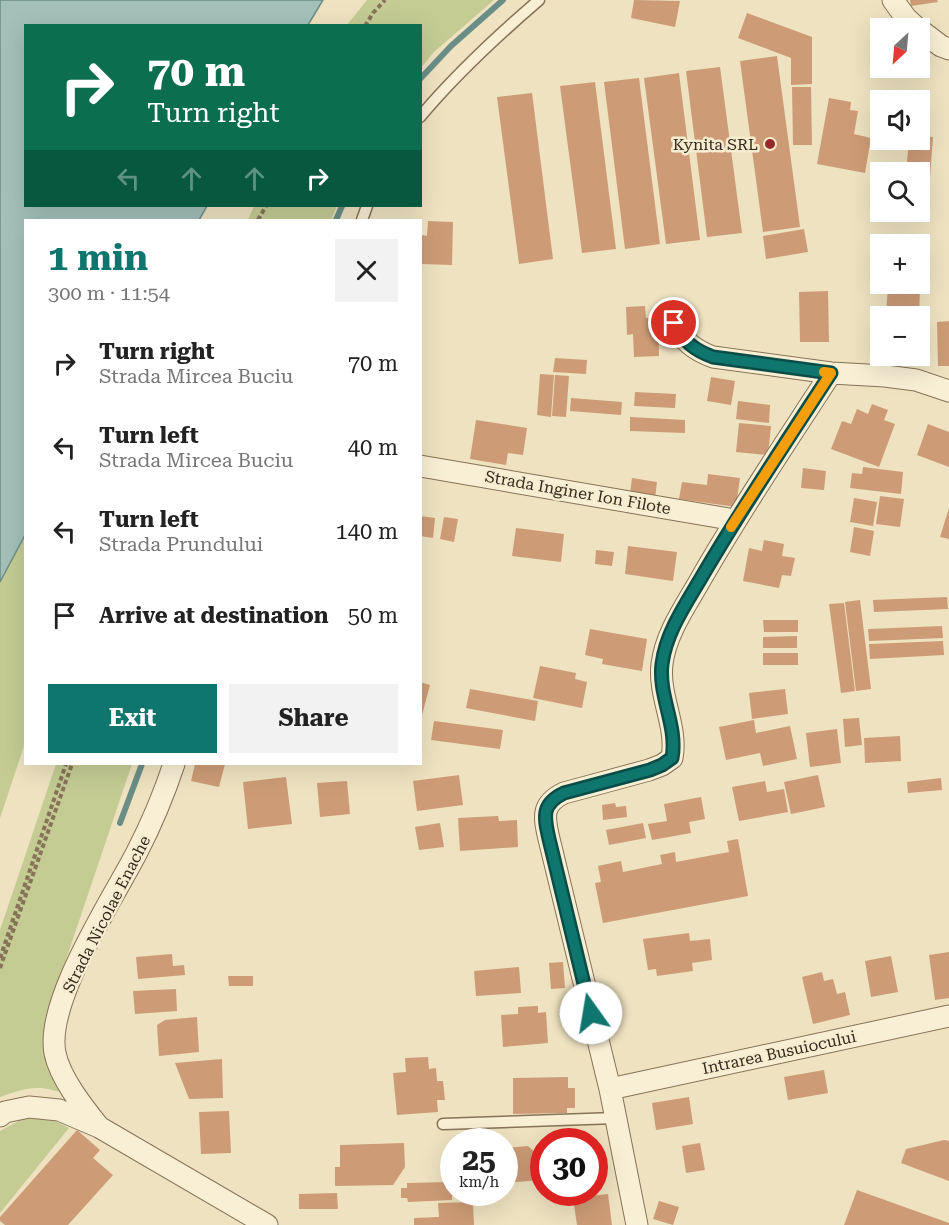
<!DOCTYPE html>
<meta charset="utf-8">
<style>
body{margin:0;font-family:"Roboto Serif",serif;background:#f2f2f2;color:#222;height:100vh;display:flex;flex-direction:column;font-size:22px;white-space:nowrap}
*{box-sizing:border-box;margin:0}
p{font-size:20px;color:#767676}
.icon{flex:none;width:33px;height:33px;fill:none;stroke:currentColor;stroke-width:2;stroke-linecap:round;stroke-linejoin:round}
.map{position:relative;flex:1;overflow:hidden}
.details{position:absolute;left:24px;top:219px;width:398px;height:546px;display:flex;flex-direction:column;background:#fff;border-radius:0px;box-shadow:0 6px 24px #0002}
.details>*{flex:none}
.hud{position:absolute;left:24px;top:24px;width:398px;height:183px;border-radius:0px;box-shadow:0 6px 24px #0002;background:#0b6e4f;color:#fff;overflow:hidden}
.needle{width:39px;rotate:206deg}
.buttons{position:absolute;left:870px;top:18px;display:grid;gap:12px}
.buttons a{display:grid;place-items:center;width:60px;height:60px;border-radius:0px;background:#fff;box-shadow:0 6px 24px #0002;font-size:30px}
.speed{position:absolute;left:440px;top:1128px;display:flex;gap:12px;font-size:30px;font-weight:700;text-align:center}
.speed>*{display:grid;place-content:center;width:78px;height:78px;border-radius:50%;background:#fff;box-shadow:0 6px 24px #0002;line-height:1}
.speed small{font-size:15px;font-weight:400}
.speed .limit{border:9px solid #d22;background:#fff;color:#111}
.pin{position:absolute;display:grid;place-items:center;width:51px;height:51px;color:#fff;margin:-26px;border:3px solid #fff;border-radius:50%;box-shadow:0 2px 6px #0007}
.me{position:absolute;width:66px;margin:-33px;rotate:347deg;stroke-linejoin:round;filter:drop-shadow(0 0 4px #0008)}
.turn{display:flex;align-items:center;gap:21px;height:126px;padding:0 24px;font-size:27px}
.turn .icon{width:78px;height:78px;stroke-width:2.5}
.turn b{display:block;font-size:42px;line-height:51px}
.lanes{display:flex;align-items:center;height:57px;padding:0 24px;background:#0003;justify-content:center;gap:30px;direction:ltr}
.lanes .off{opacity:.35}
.round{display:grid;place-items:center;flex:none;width:63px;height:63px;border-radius:0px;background:#f2f2f2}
.head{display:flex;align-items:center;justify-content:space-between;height:102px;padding:0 24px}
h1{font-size:36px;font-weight:700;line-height:45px;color:#0f766e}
.cta{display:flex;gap:12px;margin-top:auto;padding:12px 24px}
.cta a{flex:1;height:69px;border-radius:0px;background:#0f766e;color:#fff;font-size:24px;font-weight:700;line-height:69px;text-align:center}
.cta a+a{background:#f2f2f2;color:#222}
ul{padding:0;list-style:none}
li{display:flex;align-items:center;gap:18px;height:84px;padding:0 24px}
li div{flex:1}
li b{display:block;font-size:22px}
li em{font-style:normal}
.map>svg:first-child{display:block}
.green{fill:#c4cc94}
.water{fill:#a3c0b9;stroke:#6a8e86;stroke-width:1.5}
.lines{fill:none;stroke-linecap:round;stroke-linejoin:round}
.stream{stroke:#6a8e86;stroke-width:6}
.building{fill:#cd9c76}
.service-casing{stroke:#877358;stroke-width:13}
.minor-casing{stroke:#877358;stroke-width:23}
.path{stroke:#877358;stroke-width:4;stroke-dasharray:4.5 3;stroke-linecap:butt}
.service{stroke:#f9efd4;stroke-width:10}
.minor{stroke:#f9efd4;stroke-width:21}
.route-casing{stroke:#0a4d48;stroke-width:15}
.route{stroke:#0f766e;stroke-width:10}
.slow{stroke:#f59e0b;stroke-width:10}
.poi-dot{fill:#972a28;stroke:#f6ecd0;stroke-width:2}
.labels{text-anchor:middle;stroke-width:5;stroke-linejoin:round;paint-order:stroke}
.poi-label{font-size:16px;fill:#372a1d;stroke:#f6ecd0;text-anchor:end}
.street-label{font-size:16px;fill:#372a1d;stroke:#f6ecd0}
</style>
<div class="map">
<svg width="949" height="1225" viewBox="0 0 949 1225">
<rect width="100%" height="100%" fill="#eee2c0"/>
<!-- green -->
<path class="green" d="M 367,0 L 494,0 L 434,52 L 420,69 L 420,26 L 347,25 Z
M 254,206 L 337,206 L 331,220 L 248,220 Z
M 25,535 L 25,743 L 0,818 L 0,582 Z
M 56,764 L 132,764 L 50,1007 L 68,1095 C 40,1084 28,1087 0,1097 L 0,930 Z
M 28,1116 L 55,1121 L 69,1128 L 0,1213 L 0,1131 Z"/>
<!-- water -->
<path class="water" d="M 0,0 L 323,0 L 308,25 L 26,26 L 26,206 L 207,206 L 199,220 L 26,220 L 25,535 L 0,582 Z"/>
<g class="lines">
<!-- stream -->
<path class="stream" d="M 420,79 L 451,46 L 503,0
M 336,220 L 342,206
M 120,823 L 142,764"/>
</g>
<!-- building -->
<path class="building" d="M 634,0 L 680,1 L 675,27 L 631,18 Z
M 910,0 L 937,0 L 938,2 L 911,6 Z
M 747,13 L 812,37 L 812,84 L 791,85 L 791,58 L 738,38 Z
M 777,56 L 800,227 L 763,232 L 740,61 Z
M 720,67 L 742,233 L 707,237 L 686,71 Z
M 679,73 L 700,240 L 666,244 L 644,78 Z
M 639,78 L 660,244 L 625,249 L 604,82 Z
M 595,82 L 616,249 L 582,253 L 560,86 Z
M 792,87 L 811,87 L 812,145 L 793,145 Z
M 532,93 L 553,259 L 519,264 L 497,97 Z
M 829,98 L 851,102 L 850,110 L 858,111 L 854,134 L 871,138 L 865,173 L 817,164 Z
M 920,136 L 933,137 L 930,178 L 920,177 L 920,172 L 906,172 L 909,140 L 920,140 Z
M 428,221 L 453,222 L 452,265 L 421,264 L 422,235 L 427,236 Z
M 804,229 L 808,252 L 766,259 L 763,236 Z
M 888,285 L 920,289 L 919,316 L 886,316 Z
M 828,291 L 829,342 L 800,342 L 799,292 Z
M 645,306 L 646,318 L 658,317 L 659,356 L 634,357 L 633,334 L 627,335 L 626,307 Z
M 949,321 L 949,366 L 938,366 L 937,322 Z
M 555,358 L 587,360 L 586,374 L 553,372 Z
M 540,374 L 554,375 L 551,417 L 537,415 Z
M 555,375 L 569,376 L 566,417 L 552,416 Z
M 711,377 L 735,381 L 731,405 L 707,401 Z
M 635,392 L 676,394 L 675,408 L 634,406 Z
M 571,398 L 622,402 L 621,415 L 570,411 Z
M 738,401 L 770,405 L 769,423 L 736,419 Z
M 872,404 L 888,410 L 884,420 L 895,424 L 879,467 L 831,449 L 842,421 L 851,424 L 857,409 L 868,414 Z
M 630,417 L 685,420 L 685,433 L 630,431 Z
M 476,420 L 527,428 L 523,455 L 508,453 L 506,465 L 470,459 Z
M 739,423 L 771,426 L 768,455 L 736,452 Z
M 928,424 L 949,432 L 949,467 L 917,455 Z
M 863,467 L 903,472 L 901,494 L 850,488 L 852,473 L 862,474 Z
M 803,468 L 826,471 L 824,490 L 801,488 Z
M 708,474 L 740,478 L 736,507 L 679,499 L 682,482 L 707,485 Z
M 632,478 L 657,482 L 655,498 L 630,494 Z
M 880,496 L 904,499 L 900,527 L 876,524 Z
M 854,498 L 877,502 L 873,526 L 850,522 Z
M 949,508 L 949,539 L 940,537 Z
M 420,516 L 435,518 L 433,538 L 420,536 Z
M 444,517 L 458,519 L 454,542 L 440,539 Z
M 854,527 L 874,531 L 870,556 L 850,552 Z
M 516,528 L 564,534 L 561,562 L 512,556 Z
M 764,540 L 784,544 L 782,556 L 795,558 L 791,576 L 782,575 L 779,588 L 743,581 L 749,548 L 762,551 Z
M 628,546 L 677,552 L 673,581 L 625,574 Z
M 596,550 L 614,552 L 612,566 L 595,564 Z
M 947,597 L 948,609 L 874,612 L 873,600 Z
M 860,600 L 871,689 L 856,691 L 845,602 Z
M 844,603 L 855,691 L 841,693 L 829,604 Z
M 763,620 L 798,620 L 798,632 L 764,632 Z
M 942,626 L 943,638 L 869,641 L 868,629 Z
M 590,629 L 647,639 L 642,671 L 602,664 L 603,659 L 585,655 Z
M 797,636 L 797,648 L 763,648 L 763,637 Z
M 943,641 L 944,655 L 870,659 L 869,644 Z
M 763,653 L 798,653 L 798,665 L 763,665 Z
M 540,666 L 576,673 L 575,679 L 587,682 L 582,708 L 533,698 Z
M 420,682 L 430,685 L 421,719 L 420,719 Z
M 470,689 L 538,701 L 535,721 L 466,708 Z
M 785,689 L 788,714 L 752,719 L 749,693 Z
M 859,718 L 862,745 L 845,747 L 843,719 Z
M 754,720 L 756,733 L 790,726 L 797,759 L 763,766 L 760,753 L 726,760 L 719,727 Z
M 434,721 L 503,730 L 500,749 L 431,740 Z
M 837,729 L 841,763 L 810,767 L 806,733 Z
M 900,736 L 901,761 L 865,763 L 864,738 Z
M 195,764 L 225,764 L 219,787 L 191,781 Z
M 459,775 L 463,805 L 417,811 L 413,781 Z
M 818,775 L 825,807 L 791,814 L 784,782 Z
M 286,777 L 292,824 L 248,829 L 243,782 Z
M 941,778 L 942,790 L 908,793 L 907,782 Z
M 347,781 L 350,814 L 320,817 L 317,783 Z
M 765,781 L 767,792 L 784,789 L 788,812 L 739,821 L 732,787 Z
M 701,797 L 705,819 L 689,822 L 691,833 L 652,840 L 648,824 L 667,821 L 664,804 Z
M 615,803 L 616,807 L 626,806 L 627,817 L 603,820 L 602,805 Z
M 498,816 L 499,821 L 517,820 L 518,847 L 460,851 L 458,818 Z
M 440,823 L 444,847 L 419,850 L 415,827 Z
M 643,823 L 646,838 L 609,845 L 606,830 Z
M 738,839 L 748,896 L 603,923 L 595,883 L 601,882 L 598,866 L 621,861 L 623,872 L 662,864 L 660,855 L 675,852 L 676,862 L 729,852 L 727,841 Z
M 689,933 L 690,941 L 710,939 L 712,960 L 692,963 L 693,971 L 657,976 L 656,969 L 648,970 L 643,939 Z
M 949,952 L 949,998 L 935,1000 L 929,955 Z
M 172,954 L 173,966 L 184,965 L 185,975 L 138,979 L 136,957 Z
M 891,956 L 898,992 L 871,997 L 865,961 Z
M 563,962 L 565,988 L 551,989 L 549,963 Z
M 519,967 L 521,993 L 476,996 L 474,971 Z
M 822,972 L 824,981 L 833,979 L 837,994 L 845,992 L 850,1015 L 813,1024 L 802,977 Z
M 228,976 L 253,976 L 253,986 L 229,986 Z
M 176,989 L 177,1011 L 135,1014 L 133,991 Z
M 538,1006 L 538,1013 L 546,1012 L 548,1043 L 503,1047 L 501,1015 L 518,1014 L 518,1007 Z
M 197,1017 L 199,1052 L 159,1056 L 157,1025 L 165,1020 Z
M 428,1057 L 429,1069 L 436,1068 L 437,1081 L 443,1081 L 445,1100 L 437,1100 L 438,1112 L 397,1115 L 393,1073 L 406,1072 L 405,1058 Z
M 222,1059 L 223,1098 L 189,1099 L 175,1063 Z
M 824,1070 L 828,1093 L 788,1100 L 784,1077 Z
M 568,1077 L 568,1088 L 575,1088 L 575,1108 L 567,1108 L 567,1113 L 513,1114 L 513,1078 Z
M 689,1097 L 693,1124 L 656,1130 L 652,1103 Z
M 229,1111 L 231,1153 L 201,1154 L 199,1112 Z
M 77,1130 L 100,1150 L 93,1158 L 113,1175 L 68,1225 L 5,1225 L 0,1221 L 0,1217 Z
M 944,1140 L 949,1141 L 949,1181 L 901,1163 L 906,1149 Z
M 404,1143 L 405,1167 L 393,1185 L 335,1186 L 335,1167 L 340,1167 L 340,1145 Z
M 700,1143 L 705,1170 L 686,1173 L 682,1146 Z
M 528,1146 L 538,1155 L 540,1180 L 504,1183 L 504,1148 Z
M 450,1182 L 453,1192 L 457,1192 L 457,1196 L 452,1196 L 452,1200 L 408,1202 L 407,1198 L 401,1198 L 401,1188 L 407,1188 L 407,1183 Z
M 857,1190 L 949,1223 L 949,1225 L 844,1225 Z
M 337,1193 L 338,1209 L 299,1209 L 299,1194 Z
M 608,1194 L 612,1225 L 577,1225 L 573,1198 Z
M 659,1201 L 679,1207 L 673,1225 L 653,1219 Z
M 473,1202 L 474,1225 L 414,1225 L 414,1218 L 439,1217 L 438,1203 Z"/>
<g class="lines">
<defs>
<path id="service" d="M 420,117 C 456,74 496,37 539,0
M 362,220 L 367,206
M 443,1124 L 616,1118"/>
<path id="minor" d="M 893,0 L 906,18 L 917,28
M 920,30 L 941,46 L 949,49
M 674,323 C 683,341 694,350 713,357 L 831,373 L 885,376 L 916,380 L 949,391
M 420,466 L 735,520
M 610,1089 L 949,1016
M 0,1116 L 5,1112 L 29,1107 L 59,1110 L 99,1127 L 267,1225
M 99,1127 C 83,1107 60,1078 55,1053 C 45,1001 113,899 137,852 C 152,823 164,794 174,764
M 637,1225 L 610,1089 L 549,839 C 544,817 541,804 564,793 L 649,770 L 662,765 L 672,758 C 678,726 658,696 662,664 C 666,632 687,604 702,577 C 742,507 787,441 831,373"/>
</defs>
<!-- service casing -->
<use href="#service" class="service-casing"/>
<!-- minor casing -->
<use href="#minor" class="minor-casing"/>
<!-- path -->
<path class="path" d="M 365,26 L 373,13 L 385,0
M 258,220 L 266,206
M 0,958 L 66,764
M 0,968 L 72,764"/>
<!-- service -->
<use href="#service" class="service"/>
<!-- minor -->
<use href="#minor" class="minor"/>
</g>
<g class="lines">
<defs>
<path id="route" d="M 591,1013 L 549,839 C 544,817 541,804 564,793 L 650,770 L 662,765 L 672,758 C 678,726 658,696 662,664 C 666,631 688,601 704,573 C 744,505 788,439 831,373 L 713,357 C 694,350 683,341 674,323"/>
</defs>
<!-- route casing -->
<use href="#route" class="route-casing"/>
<!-- route -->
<use href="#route" class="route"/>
<!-- slow -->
<path class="slow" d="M 731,527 L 831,373 L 824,372"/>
</g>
<!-- markers -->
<circle class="poi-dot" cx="770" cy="144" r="6"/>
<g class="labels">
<!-- poi labels -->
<g class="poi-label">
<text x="758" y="150">Kynita SRL</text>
</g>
<!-- street labels -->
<g class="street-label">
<text transform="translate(578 492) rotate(10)" y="6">Strada Inginer Ion Filote</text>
<text transform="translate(106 914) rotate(-63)" y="6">Strada Nicolae Enache</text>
<text transform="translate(779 1052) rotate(-12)" y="6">Intrarea Busuiocului</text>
</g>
</g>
</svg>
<div class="buttons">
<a><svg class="needle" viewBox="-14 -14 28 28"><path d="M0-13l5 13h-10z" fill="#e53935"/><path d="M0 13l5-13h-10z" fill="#767676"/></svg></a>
<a><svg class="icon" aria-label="sound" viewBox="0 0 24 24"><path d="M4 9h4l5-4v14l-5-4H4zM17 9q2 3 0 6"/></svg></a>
<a><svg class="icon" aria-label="search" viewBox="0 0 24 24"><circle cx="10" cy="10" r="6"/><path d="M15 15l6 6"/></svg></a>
<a>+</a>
<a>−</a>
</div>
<div class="speed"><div>25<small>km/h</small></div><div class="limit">30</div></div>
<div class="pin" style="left:674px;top:323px;background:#d93025"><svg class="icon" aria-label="arrive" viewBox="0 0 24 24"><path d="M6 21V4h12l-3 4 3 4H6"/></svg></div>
<svg class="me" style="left:591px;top:1013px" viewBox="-20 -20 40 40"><circle r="19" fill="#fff"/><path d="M0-13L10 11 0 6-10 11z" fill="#0f766e"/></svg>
<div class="hud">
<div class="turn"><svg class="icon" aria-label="right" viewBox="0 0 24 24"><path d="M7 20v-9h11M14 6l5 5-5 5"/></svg><div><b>70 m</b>Turn right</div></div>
<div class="lanes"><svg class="icon off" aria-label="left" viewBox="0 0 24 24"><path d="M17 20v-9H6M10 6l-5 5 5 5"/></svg><svg class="icon off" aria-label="ahead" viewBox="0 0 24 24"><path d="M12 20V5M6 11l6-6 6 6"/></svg><svg class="icon off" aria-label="ahead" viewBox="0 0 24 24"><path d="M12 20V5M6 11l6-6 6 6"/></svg><svg class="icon" aria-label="right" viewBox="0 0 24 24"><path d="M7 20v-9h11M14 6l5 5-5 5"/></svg></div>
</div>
<section class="details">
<div class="head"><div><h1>1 min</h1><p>300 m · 11:54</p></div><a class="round"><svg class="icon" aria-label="close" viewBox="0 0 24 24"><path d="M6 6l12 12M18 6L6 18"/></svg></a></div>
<ul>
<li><svg class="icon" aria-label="right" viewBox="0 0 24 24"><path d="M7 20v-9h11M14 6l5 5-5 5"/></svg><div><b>Turn right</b><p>Strada Mircea Buciu</p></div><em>70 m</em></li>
<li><svg class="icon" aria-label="left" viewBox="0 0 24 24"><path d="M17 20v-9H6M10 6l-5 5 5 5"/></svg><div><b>Turn left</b><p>Strada Mircea Buciu</p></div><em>40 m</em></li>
<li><svg class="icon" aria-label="left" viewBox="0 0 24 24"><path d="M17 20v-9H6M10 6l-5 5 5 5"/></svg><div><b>Turn left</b><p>Strada Prundului</p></div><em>140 m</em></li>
<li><svg class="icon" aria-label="arrive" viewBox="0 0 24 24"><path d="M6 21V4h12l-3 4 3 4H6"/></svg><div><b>Arrive at destination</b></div><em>50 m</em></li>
</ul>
<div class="cta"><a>Exit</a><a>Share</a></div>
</section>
</div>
